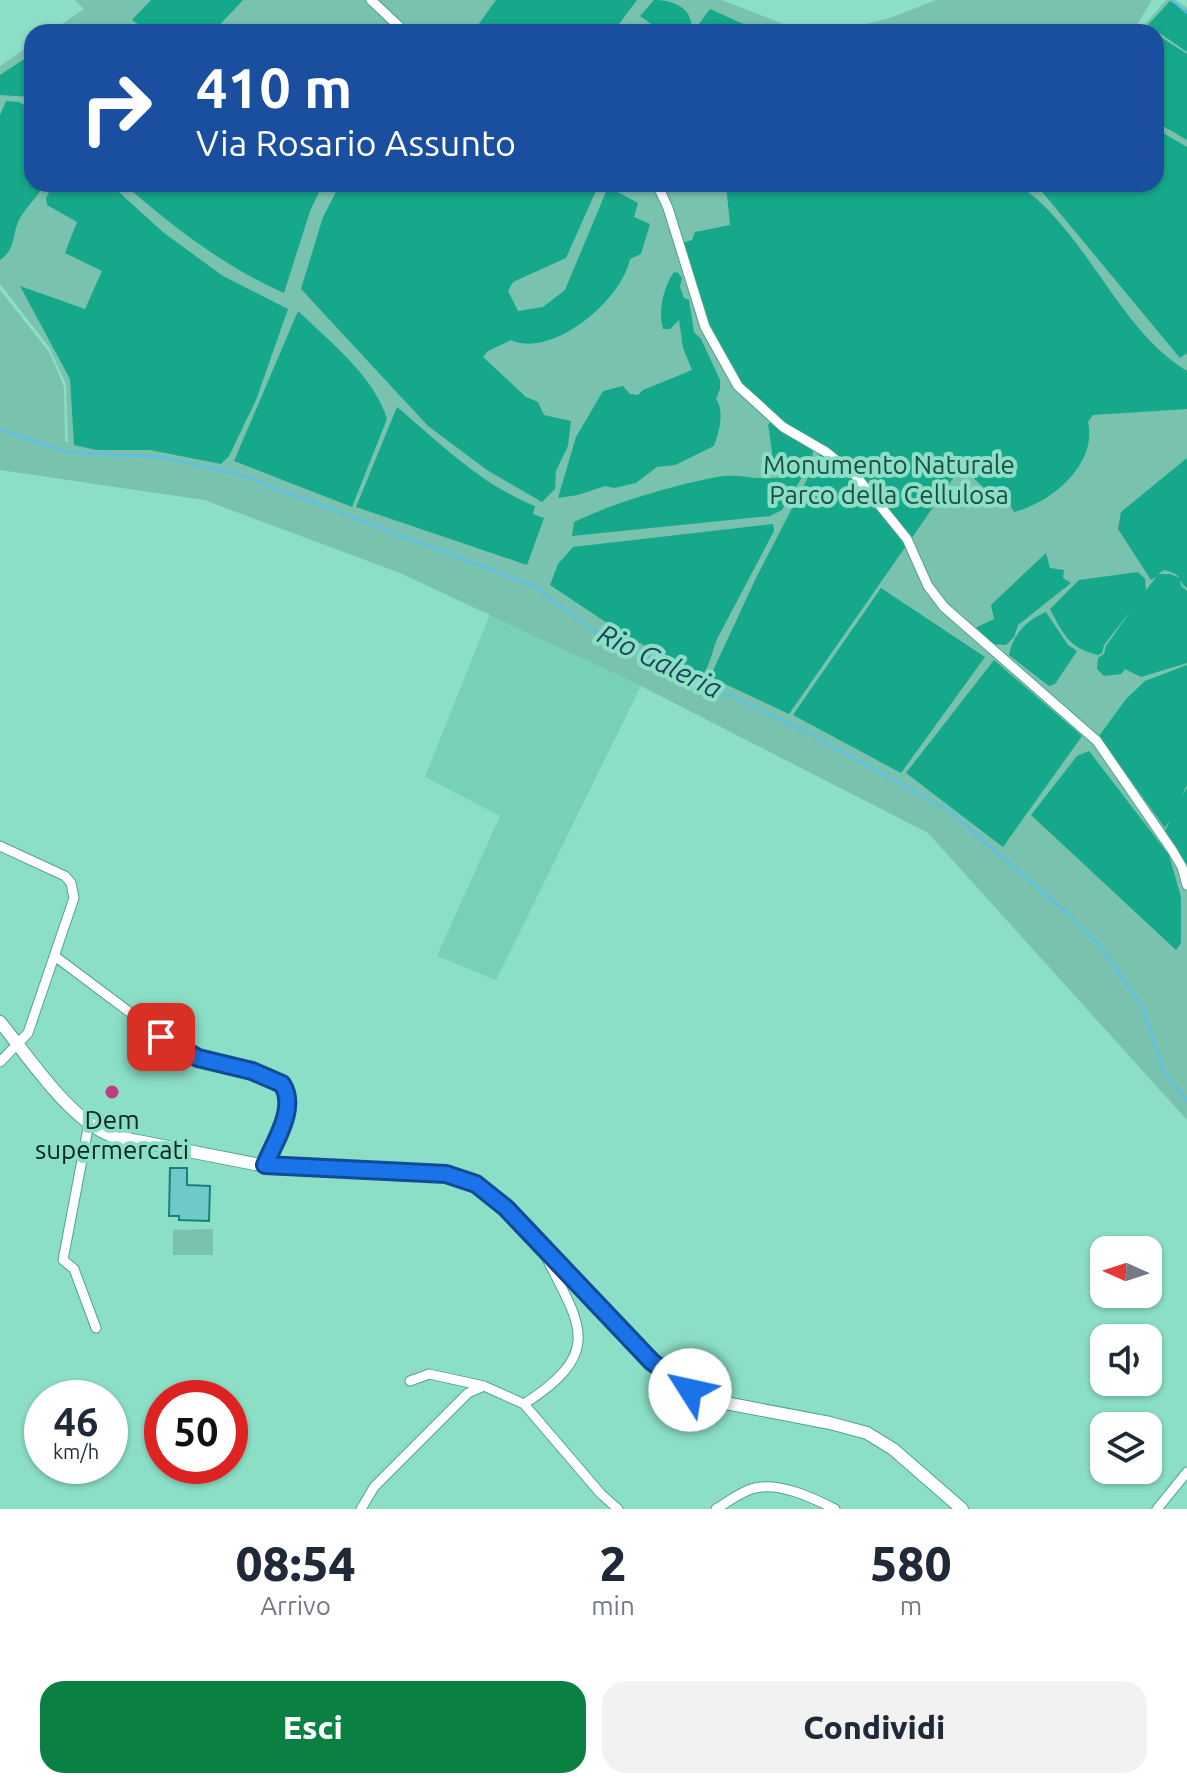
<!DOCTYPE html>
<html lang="it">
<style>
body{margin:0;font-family:Ubuntu,sans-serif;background:#f2f2f3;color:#1f2937;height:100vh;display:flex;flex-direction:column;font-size:30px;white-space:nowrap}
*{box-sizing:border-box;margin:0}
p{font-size:26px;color:#747a83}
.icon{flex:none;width:44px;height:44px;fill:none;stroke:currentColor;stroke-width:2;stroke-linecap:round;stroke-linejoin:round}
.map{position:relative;height:1509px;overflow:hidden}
.drawer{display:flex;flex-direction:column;background:#fff;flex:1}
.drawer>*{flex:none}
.guide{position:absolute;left:24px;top:24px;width:1140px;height:168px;border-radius:24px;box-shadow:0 2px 6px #0004;background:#1a4fa0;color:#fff;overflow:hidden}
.needle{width:52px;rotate:273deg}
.controls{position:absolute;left:1090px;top:1236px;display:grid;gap:16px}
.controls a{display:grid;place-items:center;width:72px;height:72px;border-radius:16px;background:#fff;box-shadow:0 2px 6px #0004;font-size:40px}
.speed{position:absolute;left:24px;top:1380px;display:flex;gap:16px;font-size:40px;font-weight:700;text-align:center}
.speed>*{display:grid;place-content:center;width:104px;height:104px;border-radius:50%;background:#fff;box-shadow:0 2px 6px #0004;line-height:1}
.speed small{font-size:20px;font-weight:400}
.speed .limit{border:12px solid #d22;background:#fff;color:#111}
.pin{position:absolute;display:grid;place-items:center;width:68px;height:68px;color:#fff;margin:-34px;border-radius:16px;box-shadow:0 4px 12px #0006}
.me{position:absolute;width:88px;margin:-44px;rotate:305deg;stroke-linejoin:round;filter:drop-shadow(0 0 6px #0008)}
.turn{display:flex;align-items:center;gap:28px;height:168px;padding:0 40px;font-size:36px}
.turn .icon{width:104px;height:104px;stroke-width:2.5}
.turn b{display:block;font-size:56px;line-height:68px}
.eta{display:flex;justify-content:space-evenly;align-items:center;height:136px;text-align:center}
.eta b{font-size:48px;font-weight:800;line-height:56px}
.button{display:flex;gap:16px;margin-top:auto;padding:16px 40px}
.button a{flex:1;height:92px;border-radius:24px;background:#0b8043;color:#fff;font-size:32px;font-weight:800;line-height:92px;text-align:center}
.button a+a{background:#f2f2f3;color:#1f2937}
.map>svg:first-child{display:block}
.built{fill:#76d1b8}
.green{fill:#79c2ad}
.forest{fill:#16a88a}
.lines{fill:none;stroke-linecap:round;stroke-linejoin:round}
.stream{stroke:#58bff3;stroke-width:2}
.building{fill:#6ec9c7;stroke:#17807e;stroke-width:2}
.street-casing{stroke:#51a38d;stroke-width:11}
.secondary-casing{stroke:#51a38d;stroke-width:14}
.street{stroke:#fff;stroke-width:9}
.secondary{stroke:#fff;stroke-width:12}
.route-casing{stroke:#114b97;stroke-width:20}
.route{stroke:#1a73e8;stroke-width:14}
.poi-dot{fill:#c23d80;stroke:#8cdfc7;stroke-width:3}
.labels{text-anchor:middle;stroke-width:8;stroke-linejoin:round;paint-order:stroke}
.park-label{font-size:26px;fill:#1b5042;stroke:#8cdfc7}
.poi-label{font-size:26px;fill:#03271f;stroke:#8cdfc7}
.water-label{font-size:28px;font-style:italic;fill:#1b475d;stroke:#8cdfc7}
</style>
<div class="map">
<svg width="1187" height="1509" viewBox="0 0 1187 1509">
<rect width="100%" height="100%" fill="#8cdfc7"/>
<!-- built -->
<path class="built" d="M 490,614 L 641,686 L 496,980 L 437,956 L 500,816 L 425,777 Z"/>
<!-- green -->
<path class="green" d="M 75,0 L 722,0 L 804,32 L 50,32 L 84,9 Z
M 936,0 L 1151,0 L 1151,2 L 1132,32 L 1035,32 L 1019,28 L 991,32 L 837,32 L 893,17 Z
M 1166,0 L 1175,0 L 1187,8 L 1187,1120 L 928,833 L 635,683 L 400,573 L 204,500 L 0,470 L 0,290 L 50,353 L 64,387 L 65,441 L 68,442 L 66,384 L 49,347 L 0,284 L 0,66 L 32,44 L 32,184 L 1156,184 L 1156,32 L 1138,32 Z
M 213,1229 L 213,1255 L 173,1255 L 173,1230 Z"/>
<!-- forest -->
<path class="forest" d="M 151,0 L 243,0 L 213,32 L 150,32 L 132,20 Z
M 496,0 L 637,0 L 613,32 L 564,32 L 561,29 L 558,32 L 473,32 Z
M 654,0 C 673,0 695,8 691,32 L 662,32 L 640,16 Z
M 1170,1 L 1187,11 L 1187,52 L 1148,25 Z
M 710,9 L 761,32 L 693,32 Z
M 1156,34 L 1187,54 L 1187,140 L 1156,122 Z
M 32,54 L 32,97 L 0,95 L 0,75 Z
M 6,101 L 19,102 L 32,110 L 32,184 L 44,184 C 38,197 29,204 22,215 C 11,230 18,248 0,260 L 0,115 Z
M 1156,129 L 1187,147 L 1187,353 L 1180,358 L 1039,188 L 1043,184 L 1156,184 Z
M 53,184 L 110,184 L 164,233 L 223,276 L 288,309 L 256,400 L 229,456 L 221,464 L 150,450 L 96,450 L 74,445 L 70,379 L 20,286 L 85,309 L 102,271 L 65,253 L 77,222 L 47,205 L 46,198 Z
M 124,184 L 323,184 L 310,211 L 284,293 C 225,267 173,227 124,184 Z
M 340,184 L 599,184 L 566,258 L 513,282 L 508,291 L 518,311 L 543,307 L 565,290 L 608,187 L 638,203 L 634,217 L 650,224 L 641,254 L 630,259 C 622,300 552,359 511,340 L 488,351 L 483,357 L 526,397 L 538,402 L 544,415 L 571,421 L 568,446 L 556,471 L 555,489 L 542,502 L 487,470 L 428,426 L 301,289 L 323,217 Z
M 726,184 L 1017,184 C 1085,228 1118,330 1187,371 L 1187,409 L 1093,415 L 1088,422 C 1098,464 1051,503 1014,512 L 1006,498 L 999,502 L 967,472 L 954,477 L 911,539 C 893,514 875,488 852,468 C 819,440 777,426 748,393 C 711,352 698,293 682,243 L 692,240 L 695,232 L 730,225 Z
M 674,272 L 678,273 L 682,278 L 680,287 L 684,298 L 689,300 L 694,332 L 701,339 L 720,380 L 720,389 L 716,399 C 725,411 719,433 714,446 L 675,465 L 657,467 L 636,483 L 614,488 L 605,486 L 578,495 L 558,498 L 576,437 L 603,391 L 623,386 L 630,394 L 638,395 L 643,390 L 692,370 L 683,348 L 679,320 L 670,329 L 663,329 C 658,311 663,288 674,272 Z
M 298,311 C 330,342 374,376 387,419 L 352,507 L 234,461 Z
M 397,407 C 441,444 480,484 535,506 L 533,514 L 544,518 L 527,565 L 356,507 Z
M 773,422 L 803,440 L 813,451 L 812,461 L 782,510 L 770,516 L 572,536 L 574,522 C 613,503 674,485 717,477 C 741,472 760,483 785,476 L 791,466 L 769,460 L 772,452 L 768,424 Z
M 820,454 L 855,480 L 906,546 L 789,714 L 710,677 L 756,578 Z
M 1187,458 L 1187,588 C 1176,580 1185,575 1164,570 L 1158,574 L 1170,574 L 1180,578 L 1181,586 L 1187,591 L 1187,663 L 1141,677 L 1125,669 L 1121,674 L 1104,676 L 1097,669 L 1098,658 L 1104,654 L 1106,646 L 1132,609 L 1104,645 L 1102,653 L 1098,655 C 1069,648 1063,634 1050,609 L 1079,580 L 1138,572 L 1145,579 L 1146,590 L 1157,576 L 1151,580 L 1118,529 L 1121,512 Z
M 773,524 L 774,531 L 717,639 C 712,651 711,662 704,673 L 695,673 L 625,635 L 550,585 L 558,564 L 573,547 Z
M 1046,553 L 1050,568 L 1064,570 L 1063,578 L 1071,583 L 1018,625 L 1014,637 L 1006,645 L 992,644 L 973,629 L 994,619 L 991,605 Z
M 881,588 L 985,657 L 901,773 L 793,715 Z
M 1046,612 L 1068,645 L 1077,651 L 1055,684 L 1049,686 L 1009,655 C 1013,634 1027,620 1046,612 Z
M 994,660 L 1082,736 L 1003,847 L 906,773 Z
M 1187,665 L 1187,785 L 1181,797 L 1187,788 L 1187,876 L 1164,833 L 1171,819 L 1165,828 L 1099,736 L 1126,699 L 1145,681 Z
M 1089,751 L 1169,855 L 1181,897 L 1181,943 L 1176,950 L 1031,815 L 1077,756 Z"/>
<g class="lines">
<!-- stream -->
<path class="stream" d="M 1172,0 L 1187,13
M 0,430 L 67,452 L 161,457 L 241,475 L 534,586 L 589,628 L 807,732 L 949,811 L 1078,923 L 1100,946 L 1143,1008 L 1163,1069 L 1187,1101"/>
</g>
<!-- building -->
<path class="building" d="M 170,1168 L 187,1168 L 187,1185 L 210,1186 L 209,1221 L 179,1220 L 179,1216 L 169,1216 Z"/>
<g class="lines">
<defs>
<path id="street" d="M 371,0 L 405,32
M 657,184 L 668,208 L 705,327 L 738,386 L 783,427 L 826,452 L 856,476 L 907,539 L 928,586 L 944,607 L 1097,741 L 1172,850 L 1182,867 L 1187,885
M 0,846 L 65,876 L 71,883 L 74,898 L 28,1033 L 0,1062
M 56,957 L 176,1047 L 198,1058 L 280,1082 C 299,1105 274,1142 265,1165
M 89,1123 L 63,1260 L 74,1269 L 96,1328
M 410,1381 L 429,1374 L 484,1386
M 524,1404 L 601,1494 L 618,1509
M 361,1509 L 374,1487 L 468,1393 L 484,1386 L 524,1404 C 606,1351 580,1325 543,1251
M 716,1509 C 728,1502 741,1491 755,1488 C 780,1482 813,1498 835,1509
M 1157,1509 L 1187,1472"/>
<path id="secondary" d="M 0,1022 C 29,1057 69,1120 112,1136 L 255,1164 L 446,1174 L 476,1184 L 501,1203 L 646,1356 L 679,1384 L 715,1401 L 830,1423 L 867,1433 L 893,1449 L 962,1509"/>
</defs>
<!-- street casing -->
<use href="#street" class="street-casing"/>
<!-- secondary casing -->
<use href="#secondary" class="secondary-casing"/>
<!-- street -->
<use href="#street" class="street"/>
<!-- secondary -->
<use href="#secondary" class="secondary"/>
</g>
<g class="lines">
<defs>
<path id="route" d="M 161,1037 L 198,1058 L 252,1071 L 282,1084 C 298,1108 274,1142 265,1165 L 446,1174 L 476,1184 L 506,1208 L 652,1362 L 690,1390"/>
</defs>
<!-- route casing -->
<use href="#route" class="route-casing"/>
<!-- route -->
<use href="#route" class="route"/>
</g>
<!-- markers -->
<circle class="poi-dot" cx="112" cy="1092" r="8"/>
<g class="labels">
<!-- park labels -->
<g class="park-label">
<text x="889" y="474">Monumento Naturale<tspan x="889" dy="30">Parco della Cellulosa</tspan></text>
</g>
<!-- poi labels -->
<g class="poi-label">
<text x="112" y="1129">Dem<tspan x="112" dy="30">supermercati</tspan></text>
</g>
<!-- water labels -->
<g class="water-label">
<text transform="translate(660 661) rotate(26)" y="10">Rio Galeria</text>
</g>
</g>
</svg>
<div class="controls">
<a><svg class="needle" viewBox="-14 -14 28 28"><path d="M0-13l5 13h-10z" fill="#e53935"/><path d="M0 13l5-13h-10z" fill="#747a83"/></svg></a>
<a><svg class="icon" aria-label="sound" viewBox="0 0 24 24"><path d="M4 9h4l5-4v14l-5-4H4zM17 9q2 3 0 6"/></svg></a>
<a><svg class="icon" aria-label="layers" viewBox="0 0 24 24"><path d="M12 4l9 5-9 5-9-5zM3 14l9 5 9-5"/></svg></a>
</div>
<div class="speed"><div>46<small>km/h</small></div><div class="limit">50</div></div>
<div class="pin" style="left:161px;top:1037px;background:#d93025"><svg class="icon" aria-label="arrive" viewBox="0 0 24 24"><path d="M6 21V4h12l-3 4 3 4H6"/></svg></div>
<svg class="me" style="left:690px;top:1390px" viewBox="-20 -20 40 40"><circle r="19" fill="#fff"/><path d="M0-13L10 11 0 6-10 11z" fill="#1a73e8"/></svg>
<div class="guide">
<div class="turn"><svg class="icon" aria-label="right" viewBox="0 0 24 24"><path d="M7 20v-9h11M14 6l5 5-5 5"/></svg><div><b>410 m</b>Via Rosario Assunto</div></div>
</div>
</div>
<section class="drawer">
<div class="eta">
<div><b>08:54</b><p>Arrivo</p></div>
<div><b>2</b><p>min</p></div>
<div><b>580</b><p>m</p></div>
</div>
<div class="button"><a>Esci</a><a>Condividi</a></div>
</section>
